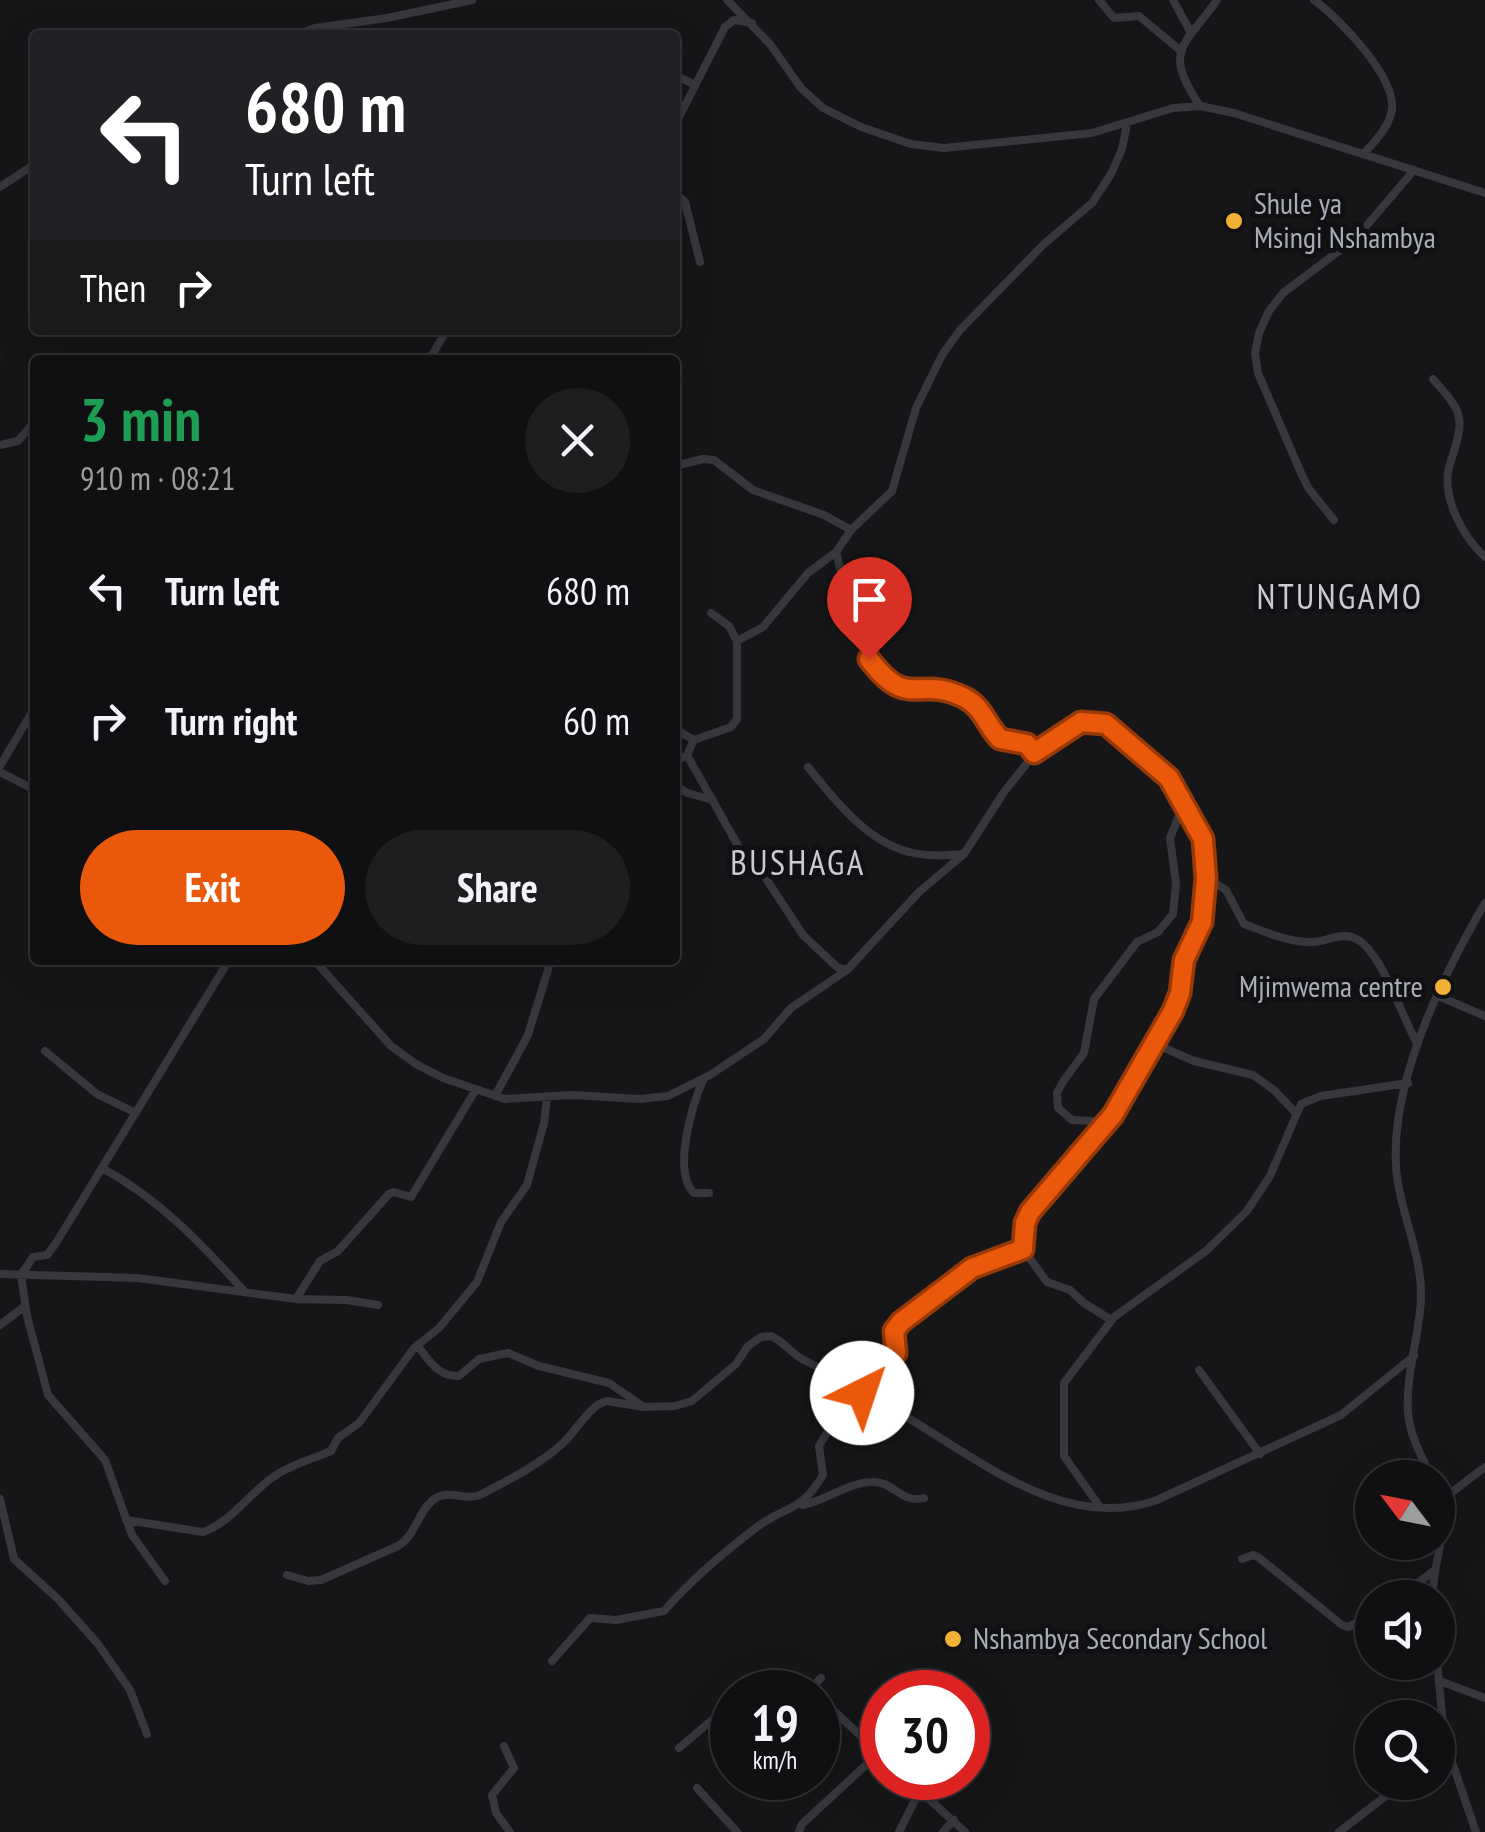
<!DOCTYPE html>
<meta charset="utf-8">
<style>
body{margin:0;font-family:"PT Sans Narrow",sans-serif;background:#1e1e20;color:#f1f3f6;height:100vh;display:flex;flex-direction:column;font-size:38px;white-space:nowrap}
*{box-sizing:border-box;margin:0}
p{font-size:32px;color:#9c9d9f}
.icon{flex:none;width:55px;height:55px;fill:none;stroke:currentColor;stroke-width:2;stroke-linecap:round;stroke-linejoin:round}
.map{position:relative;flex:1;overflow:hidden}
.side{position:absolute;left:30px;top:355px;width:650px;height:610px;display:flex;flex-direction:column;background:#101012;border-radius:10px;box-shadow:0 10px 40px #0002,0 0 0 2px #303032}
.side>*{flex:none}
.banner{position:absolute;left:30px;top:30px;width:650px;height:305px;border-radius:10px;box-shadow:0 10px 40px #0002,0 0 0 2px #303032;background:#202124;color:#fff;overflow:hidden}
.needle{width:65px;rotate:302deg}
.controls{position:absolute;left:1355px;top:1460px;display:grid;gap:20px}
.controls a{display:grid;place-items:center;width:100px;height:100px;border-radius:50%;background:#101012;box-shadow:0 10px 40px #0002,0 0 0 2px #303032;font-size:50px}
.speed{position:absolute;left:710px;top:1670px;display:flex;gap:20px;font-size:50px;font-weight:700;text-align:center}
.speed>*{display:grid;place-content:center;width:130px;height:130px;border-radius:50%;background:#101012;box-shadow:0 10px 40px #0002,0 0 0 2px #303032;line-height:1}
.speed small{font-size:25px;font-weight:400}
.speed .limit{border:15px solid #d22;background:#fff;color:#111}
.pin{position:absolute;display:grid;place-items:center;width:85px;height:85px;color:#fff;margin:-102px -42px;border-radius:50% 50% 50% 0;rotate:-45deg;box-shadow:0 0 10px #0007}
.pin .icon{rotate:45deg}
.me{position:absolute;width:110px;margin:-55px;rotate:41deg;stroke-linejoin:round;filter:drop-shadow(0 0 8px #0008)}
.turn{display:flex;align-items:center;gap:35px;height:210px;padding:0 50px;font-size:45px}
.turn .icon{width:130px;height:130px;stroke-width:2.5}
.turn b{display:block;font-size:70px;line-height:85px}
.then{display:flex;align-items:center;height:95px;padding:0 50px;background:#0003;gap:20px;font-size:38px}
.round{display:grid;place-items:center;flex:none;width:105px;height:105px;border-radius:52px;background:#1e1e20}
.summary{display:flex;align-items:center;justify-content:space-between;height:170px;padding:0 50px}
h1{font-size:60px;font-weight:600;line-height:75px;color:#1e9e55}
.primary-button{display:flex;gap:20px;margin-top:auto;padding:20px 50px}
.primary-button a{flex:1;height:115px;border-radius:60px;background:#ea580c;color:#fff;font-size:40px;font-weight:600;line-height:115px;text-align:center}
.primary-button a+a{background:#1e1e20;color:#f1f3f6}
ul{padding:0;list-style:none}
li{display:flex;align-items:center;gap:30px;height:130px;padding:0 50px}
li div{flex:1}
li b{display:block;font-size:38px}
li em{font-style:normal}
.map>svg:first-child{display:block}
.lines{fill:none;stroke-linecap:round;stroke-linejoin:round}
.street{stroke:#37383d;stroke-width:8}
.route-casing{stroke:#983908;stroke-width:25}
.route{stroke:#ea580c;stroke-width:18}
.poi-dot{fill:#f2b134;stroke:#111113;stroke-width:4}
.labels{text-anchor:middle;stroke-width:10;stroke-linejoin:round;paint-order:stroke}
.poi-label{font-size:30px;fill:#a8adb8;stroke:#111113;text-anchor:start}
.quarter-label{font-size:35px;letter-spacing:2.5px;fill:#c9ccd4;stroke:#111113}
</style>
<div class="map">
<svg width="1485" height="1832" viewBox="0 0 1485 1832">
<rect width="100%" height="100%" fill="#161618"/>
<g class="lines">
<!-- street -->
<path class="street" d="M 727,0 L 770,44 L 801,88 L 823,108 L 861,127 L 911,144 L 944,148 L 1092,133 L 1173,108 L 1200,106 L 1234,113 L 1485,193
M 1099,0 L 1114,18 L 1139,16 L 1181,51
M 1173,0 L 1190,31
M 1314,0 C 1339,18 1401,81 1391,114 C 1387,129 1374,143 1364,153
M 296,35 L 315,28 L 387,18 L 472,0
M 675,75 L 695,85
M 1200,106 C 1161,49 1186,45 1217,0
M 675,125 L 725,27 L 734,20 L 752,23
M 0,187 L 35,164
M 675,192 L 685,202 L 700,262
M 429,360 L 447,330
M 1433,379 C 1442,390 1457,404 1459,418 C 1462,436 1451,455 1448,472 C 1444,502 1464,538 1485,557
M 0,445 L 18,441 L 35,421
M 675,466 L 703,459 L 714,460 L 753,490 L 824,515 L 851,530
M 1334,520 L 1309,489 L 1301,473 L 1258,373 L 1255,353 L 1259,333 L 1269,311 L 1283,293 L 1356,238 L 1414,170
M 836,552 C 845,586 862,678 899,689 C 911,693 925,686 937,688 C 983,696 974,713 1000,739 L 1027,743 L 1035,753
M 737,641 L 763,627 L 808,573 L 836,552 L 851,530 L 892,491 L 916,408 L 942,355 L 960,330 L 1044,244 L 1092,203 L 1111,174 L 1122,149 L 1127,124
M 675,729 L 694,740
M 687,755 L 746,860 L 765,877 L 803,935 L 837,967 L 847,970
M 675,762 L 687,755 L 694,740 L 731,727 L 737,719 L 737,641 L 729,626 L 711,613
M 0,766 L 35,707
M 808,767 C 834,799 867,842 909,852 C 927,857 946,855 964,854
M 0,772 L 35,790
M 675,785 L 687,793 L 713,800
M 314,960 L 391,1046 L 416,1064 L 443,1078 L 505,1099 L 572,1095 L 640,1099 L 668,1096 L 710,1075 L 764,1039 L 791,1008 L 847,970 L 919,892 L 964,854 L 1004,792 L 1035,753 L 1081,722 L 1106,723 L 1169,778 L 1203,839 L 1206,878 L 1226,890 L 1244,924 C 1266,932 1289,943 1313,942 C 1325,942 1339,933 1352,937 C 1380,945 1402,1018 1417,1043
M 1438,996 L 1485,1016
M 1153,1043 L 1194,1061 L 1253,1075 L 1274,1090 L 1295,1112
M 45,1051 L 97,1094 L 136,1113
M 703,1080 C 692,1106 672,1171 694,1193 L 709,1193
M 495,1096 L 528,1035 L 551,960
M 1107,1122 L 1072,1120 L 1058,1108 L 1057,1093 L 1062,1083 L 1084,1053 L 1094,999 L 1137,942 L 1158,932 L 1173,914 L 1176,884 L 1170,838 L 1178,818 L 1187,813
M 102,1168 C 158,1198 202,1244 244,1291
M 0,1274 L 138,1278 L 296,1299 L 347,1300 L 378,1305
M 296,1299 L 320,1261 L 338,1251 L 389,1194 L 394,1192 L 411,1197 L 475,1091
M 1111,1320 L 1084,1303 L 1070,1290 L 1047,1282 L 1023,1249 L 1025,1223 L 1030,1213 L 1113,1115 L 1173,1011 L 1179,993 L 1184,961 L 1202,922 L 1206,878
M 0,1325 L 25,1306
M 417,1345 C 429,1360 438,1377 459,1376 L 479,1359 L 508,1353 L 539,1366 L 609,1383 L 644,1407 L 675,1406 L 692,1401 L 736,1364 L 748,1346 L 761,1337 L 771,1336 C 783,1341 790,1352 802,1359 C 836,1376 870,1395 903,1415 C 977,1458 1065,1533 1157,1500 L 1341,1415 L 1414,1356
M 1199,1370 L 1260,1454
M 1432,1478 C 1423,1459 1413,1442 1409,1421 C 1403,1382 1419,1339 1421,1300 C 1423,1254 1399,1212 1396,1166 C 1391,1081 1443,975 1485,903
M 0,1499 L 14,1559 L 58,1599 L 98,1644 L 130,1690 L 147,1734
M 1443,1499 L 1485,1467
M 803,1505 C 827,1500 849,1482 872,1482 C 894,1481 901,1504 924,1498
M 1100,1507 L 1064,1456 L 1064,1383 L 1114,1317 L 1206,1251 L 1247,1211 L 1270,1176 L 1301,1104 L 1321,1096 L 1408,1083
M 126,1520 L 203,1532 C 230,1523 249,1494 273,1477 C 292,1464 310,1460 331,1451 L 338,1438 L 359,1423 L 414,1348 L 439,1328 L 477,1282 L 501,1222 L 527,1185 L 544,1123 L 547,1098
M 1242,1559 L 1253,1555 L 1258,1557 L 1342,1625 L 1348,1627 L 1372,1616
M 287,1575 L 308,1581 L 321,1580 L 398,1546 C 416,1536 418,1509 436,1498 C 450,1489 467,1502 482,1494 C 509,1480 540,1464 562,1444 C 576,1431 584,1414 599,1404 L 607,1401 L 644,1407
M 165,1581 L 132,1535 L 105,1460 L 48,1395 L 27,1316 L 21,1275 L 33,1257 L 47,1255 L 56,1243 L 229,960
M 1399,1598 L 1432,1572
M 1433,1598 C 1431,1562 1454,1522 1438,1489
M 552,1661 L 590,1618 L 616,1620 L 664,1611 C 691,1580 724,1552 757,1527 C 790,1503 799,1514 823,1475 L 819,1446 L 837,1416 L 896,1353 L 894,1331 L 898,1326 L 973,1268 L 1023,1249
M 1437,1662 L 1443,1724 L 1438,1743
M 1440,1681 L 1485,1698
M 761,1692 L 772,1682 L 784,1679 L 814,1692
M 814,1692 L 814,1685 L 821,1678
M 818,1696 L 879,1753
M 818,1722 L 831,1709
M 1443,1724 L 1449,1753 L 1476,1832
M 504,1746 L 514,1768 L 492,1795 L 496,1813 L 510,1832
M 679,1748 L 712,1720 L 732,1710
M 906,1778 L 965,1832
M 697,1788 L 737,1832
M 799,1832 L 802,1824 L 879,1753
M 899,1832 L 920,1790
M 943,1832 L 954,1820
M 1339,1832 L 1404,1782"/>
</g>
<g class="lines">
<defs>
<path id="route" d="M 862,1393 L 896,1353 L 894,1331 L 901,1322 L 972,1268 L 1023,1249 L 1025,1223 L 1030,1212 L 1113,1115 L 1173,1011 L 1180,993 L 1184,960 L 1202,922 L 1206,878 L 1203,839 L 1169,778 L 1106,724 L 1081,722 L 1034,753 L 1027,744 L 1000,739 C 986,725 983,707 965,698 C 917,674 909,712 869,659"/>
</defs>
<!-- route casing -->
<use href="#route" class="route-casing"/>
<!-- route -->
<use href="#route" class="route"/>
</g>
<!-- markers -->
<g class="poi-dot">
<circle cx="1234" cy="221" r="10"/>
<circle cx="1443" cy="987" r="10"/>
<circle cx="953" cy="1639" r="10"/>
</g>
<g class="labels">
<!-- poi labels -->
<g class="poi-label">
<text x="1254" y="214">Shule ya<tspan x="1254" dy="34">Msingi Nshambya</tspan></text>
<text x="1423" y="997" text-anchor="end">Mjimwema centre</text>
<text x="973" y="1649">Nshambya Secondary School</text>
</g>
<!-- quarter labels -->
<g class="quarter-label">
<text x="1340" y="609">NTUNGAMO</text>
<text x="798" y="875">BUSHAGA</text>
</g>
</g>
</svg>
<div class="controls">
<a><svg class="needle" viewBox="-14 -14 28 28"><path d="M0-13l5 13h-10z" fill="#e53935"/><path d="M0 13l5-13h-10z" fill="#9c9d9f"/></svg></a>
<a><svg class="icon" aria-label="sound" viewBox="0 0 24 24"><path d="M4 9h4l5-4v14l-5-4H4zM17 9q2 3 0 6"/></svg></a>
<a><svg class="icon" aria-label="search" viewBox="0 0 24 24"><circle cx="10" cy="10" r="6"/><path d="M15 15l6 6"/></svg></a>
</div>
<div class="speed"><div>19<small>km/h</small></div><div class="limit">30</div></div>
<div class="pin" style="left:869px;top:659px;background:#d93025"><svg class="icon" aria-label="arrive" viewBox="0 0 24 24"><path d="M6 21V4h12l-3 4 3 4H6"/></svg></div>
<svg class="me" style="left:862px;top:1393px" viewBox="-20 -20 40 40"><circle r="19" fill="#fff"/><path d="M0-13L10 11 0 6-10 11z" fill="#ea580c"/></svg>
<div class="banner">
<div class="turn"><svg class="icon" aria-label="left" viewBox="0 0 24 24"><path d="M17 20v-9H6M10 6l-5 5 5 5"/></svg><div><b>680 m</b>Turn left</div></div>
<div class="then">Then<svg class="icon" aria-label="right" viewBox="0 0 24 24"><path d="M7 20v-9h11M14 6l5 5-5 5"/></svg></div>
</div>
<section class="side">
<div class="summary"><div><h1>3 min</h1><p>910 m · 08:21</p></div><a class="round"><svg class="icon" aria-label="close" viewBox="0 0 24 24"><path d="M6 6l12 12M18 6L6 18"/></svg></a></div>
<ul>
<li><svg class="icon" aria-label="left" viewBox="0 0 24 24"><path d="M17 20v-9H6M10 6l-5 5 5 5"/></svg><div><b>Turn left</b></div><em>680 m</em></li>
<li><svg class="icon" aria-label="right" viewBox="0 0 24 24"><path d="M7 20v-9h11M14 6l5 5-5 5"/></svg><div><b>Turn right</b></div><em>60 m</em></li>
</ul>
<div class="primary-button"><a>Exit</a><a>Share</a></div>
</section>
</div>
